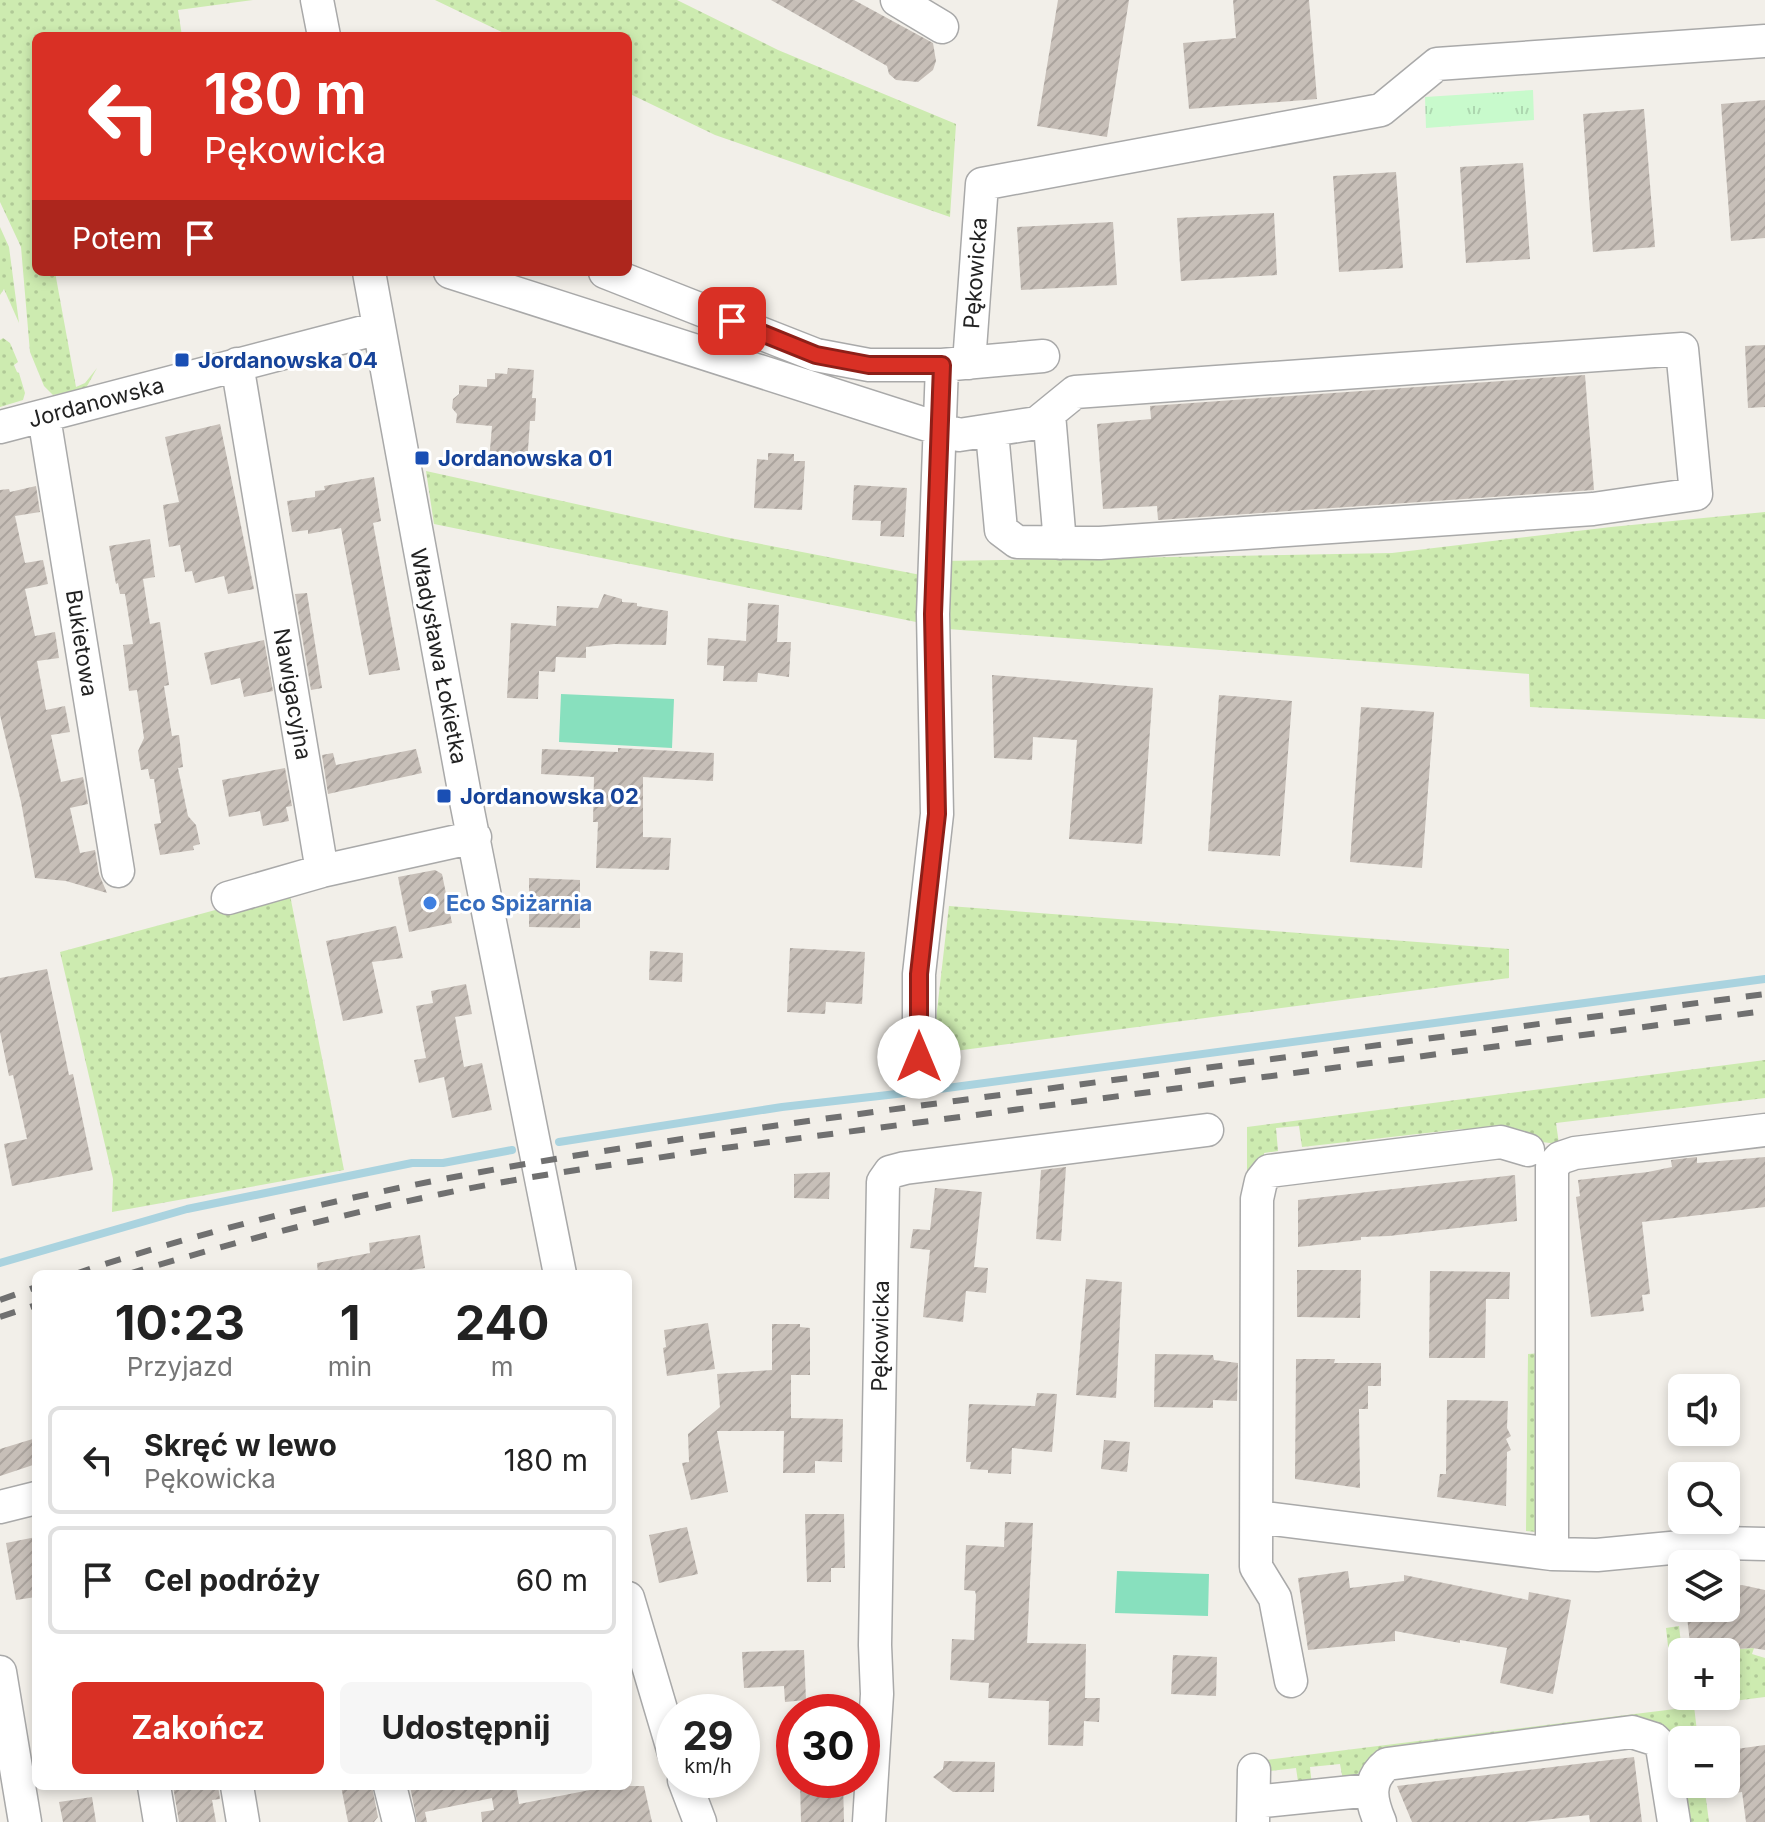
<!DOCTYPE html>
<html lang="pl">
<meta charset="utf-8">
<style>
body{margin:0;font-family:Inter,sans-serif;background:#f6f6f6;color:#222;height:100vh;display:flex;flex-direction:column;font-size:30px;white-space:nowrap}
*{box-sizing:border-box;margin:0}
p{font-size:26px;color:#767676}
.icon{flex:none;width:44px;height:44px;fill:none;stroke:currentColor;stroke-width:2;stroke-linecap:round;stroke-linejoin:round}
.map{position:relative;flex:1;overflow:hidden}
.side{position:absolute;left:32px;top:1270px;width:600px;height:520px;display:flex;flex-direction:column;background:#fff;border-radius:12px;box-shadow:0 4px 12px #0003}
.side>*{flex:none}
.banner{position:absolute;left:32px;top:32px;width:600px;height:244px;border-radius:12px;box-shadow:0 4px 12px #0003;background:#d93025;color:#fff;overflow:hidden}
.fabs{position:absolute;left:1668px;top:1374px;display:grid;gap:16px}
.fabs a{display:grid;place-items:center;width:72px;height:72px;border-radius:12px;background:#fff;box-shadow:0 4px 12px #0003;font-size:40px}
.speed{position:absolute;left:656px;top:1694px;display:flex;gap:16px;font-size:40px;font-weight:700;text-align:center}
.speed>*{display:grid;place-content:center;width:104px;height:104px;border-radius:50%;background:#fff;box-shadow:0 4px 12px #0003;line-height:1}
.speed small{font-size:20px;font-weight:400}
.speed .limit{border:12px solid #d22;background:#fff;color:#111}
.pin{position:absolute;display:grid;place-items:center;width:68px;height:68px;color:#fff;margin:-34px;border-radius:16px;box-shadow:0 4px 12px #0006}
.me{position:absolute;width:88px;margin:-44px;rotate:0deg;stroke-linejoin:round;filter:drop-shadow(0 0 6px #0008)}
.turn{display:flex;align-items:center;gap:28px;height:168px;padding:0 40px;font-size:36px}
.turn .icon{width:104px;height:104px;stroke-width:2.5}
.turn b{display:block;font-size:56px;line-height:68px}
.then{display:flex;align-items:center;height:76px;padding:0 40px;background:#0003;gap:16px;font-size:30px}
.eta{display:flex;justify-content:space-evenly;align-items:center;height:136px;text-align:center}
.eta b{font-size:48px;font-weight:700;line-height:56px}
.action{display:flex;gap:16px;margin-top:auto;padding:16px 40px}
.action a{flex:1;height:92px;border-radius:12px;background:#d93025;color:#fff;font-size:32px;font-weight:700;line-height:92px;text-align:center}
.action a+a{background:#f6f6f6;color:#222}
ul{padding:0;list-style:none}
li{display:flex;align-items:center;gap:24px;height:108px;margin:0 16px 12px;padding:0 24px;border:4px solid #e0e0e0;border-radius:12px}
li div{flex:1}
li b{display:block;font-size:30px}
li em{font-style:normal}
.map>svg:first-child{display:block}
.grass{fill:url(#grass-dots)}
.park{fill:url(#park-tufts)}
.pitch{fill:#88e0be}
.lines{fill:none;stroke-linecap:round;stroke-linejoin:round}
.stream{stroke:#aad3df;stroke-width:8}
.building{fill:url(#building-hatch)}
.minor-casing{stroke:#a9a9a9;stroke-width:35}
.minor{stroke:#fff;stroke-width:32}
.rail{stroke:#707070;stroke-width:6;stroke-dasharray:16 16;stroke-linecap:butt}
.route-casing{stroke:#8d1f18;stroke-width:20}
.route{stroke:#d93025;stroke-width:14}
.transit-dot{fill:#1a4fb4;stroke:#fff;stroke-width:3}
.shop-dot{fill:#3f7fe0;stroke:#fff;stroke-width:3}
.labels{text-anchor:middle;stroke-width:6;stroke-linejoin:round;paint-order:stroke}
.street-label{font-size:22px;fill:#222;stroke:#fff}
.transit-label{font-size:22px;font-weight:bold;fill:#164399;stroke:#fff;text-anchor:start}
.shop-label{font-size:22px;font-weight:bold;fill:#366cbe;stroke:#fff;text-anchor:start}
</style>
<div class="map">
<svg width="1765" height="1822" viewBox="0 0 1765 1822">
<defs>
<pattern id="grass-dots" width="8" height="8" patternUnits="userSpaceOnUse" patternTransform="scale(2)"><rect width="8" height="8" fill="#cdebb0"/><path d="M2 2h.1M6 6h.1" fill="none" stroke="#b0c997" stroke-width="1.8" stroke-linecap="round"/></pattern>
<pattern id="park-tufts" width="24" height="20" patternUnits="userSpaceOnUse" patternTransform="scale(2)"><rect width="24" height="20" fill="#c8facc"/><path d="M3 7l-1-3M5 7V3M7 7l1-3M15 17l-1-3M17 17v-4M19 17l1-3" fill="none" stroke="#acd6af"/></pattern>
<pattern id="building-hatch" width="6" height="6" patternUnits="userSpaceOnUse" patternTransform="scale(2)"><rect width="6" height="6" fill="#c7bfb8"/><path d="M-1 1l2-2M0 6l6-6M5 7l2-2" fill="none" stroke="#aba49e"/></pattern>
</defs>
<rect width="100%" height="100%" fill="#f2efe9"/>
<!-- grass -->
<path class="grass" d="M 0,0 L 253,0 L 178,10 L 182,36 L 36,36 L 36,272 L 55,272 L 76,387 L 85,383 L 97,368 L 86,388 L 53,395 L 44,386 L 30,352 L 21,247 L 0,202 Z
M 435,0 L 677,0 L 778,50 L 956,124 L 950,217 L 715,135 L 628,93 L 628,36 L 510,36 Z
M 0,227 L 9,247 L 19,323 L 4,289 L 0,295 Z
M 3,338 L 10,343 L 18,362 L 14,365 L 17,372 L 19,373 L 25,393 L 23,400 L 0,407 L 0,340 Z
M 426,471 L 730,538 L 926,576 L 926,624 L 434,524 Z
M 1765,512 L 1765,719 L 1530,707 L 1529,674 L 948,629 L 941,561 L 1392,553 L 1611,527 Z
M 289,890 L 344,1170 L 112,1212 L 113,1179 L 60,952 Z
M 949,906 L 1509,949 L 1509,978 L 932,1054 Z
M 1765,1060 L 1765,1098 L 1556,1123 L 1559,1144 L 1480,1135 L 1462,1129 L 1302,1147 L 1299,1126 L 1276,1128 L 1278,1151 L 1264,1153 L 1264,1161 L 1247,1181 L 1247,1127 Z
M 1541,1353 L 1537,1532 L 1526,1531 L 1528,1354 Z
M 1679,1626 L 1682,1652 L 1682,1696 L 1726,1696 L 1726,1664 L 1740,1663 L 1739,1649 L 1754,1648 L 1752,1654 L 1765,1658 L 1765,1697 L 1694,1706 L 1698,1740 L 1682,1740 L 1682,1765 C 1679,1738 1661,1720 1633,1718 L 1379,1750 L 1354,1778 L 1343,1780 L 1340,1764 L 1310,1767 L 1312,1786 L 1299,1788 L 1296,1768 L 1261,1772 L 1241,1763 L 1675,1709 L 1666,1628 Z
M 1684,1784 L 1704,1784 L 1709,1822 L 1689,1822 Z"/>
<!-- park -->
<path class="park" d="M 1533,90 L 1534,120 L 1426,128 L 1425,97 Z"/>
<!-- pitch -->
<path class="pitch" d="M 561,694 L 674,699 L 672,748 L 559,742 Z
M 1117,1571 L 1209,1574 L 1208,1616 L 1115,1613 Z"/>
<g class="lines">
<!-- stream -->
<path class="stream" d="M 559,1142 L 782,1107 L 932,1090 L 1765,979
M 0,1263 L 187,1209 L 412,1163 L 443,1163 L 512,1150"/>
</g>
<!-- building -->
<path class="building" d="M 771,0 L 854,0 L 933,43 L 936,61 L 933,70 L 918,82 L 896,80 L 889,74 L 887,66 Z
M 1058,0 L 1129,0 L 1107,137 L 1037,126 Z
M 1233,0 L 1309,0 L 1317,99 L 1189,109 L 1183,43 L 1236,38 Z
M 1765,100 L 1765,238 L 1731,241 L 1721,104 Z
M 1644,109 L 1655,247 L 1593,252 L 1583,114 Z
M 1523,163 L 1530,259 L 1466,263 L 1460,167 Z
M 1396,172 L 1403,268 L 1339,272 L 1333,176 Z
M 1274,213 L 1277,275 L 1181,281 L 1177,218 Z
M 1113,222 L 1117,285 L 1021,290 L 1017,227 Z
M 1765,345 L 1765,407 L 1748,408 L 1745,346 Z
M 508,368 L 534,370 L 532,398 L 536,398 L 535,421 L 530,421 L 527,464 L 489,461 L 492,426 L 456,423 L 457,414 L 452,408 L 453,399 L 459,394 L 459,385 L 487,387 L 487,379 L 495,379 L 495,373 L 507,374 Z
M 1585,375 L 1594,490 L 1158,520 L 1157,506 L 1103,509 L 1097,424 L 1151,419 L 1150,406 Z
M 220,424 L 254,589 L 228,594 L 224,576 L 195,583 L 192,571 L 185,572 L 180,545 L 169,547 L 163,505 L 179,502 L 165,437 Z
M 768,453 L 794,454 L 794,461 L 805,461 L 802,510 L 754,508 L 757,459 L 768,460 Z
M 374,477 L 381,521 L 373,523 L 400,670 L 369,675 L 341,528 L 308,534 L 308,530 L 292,532 L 287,501 L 315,497 L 315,491 L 325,490 L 324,486 Z
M 854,485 L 907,488 L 904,537 L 880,536 L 881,521 L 852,520 Z
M 36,486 L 40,512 L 15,516 L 25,563 L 43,560 L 48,584 L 25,589 L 35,636 L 55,632 L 59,658 L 37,661 L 46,710 L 65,706 L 70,732 L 51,735 L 61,782 L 83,777 L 88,804 L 70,808 L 80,853 L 95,850 L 99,874 L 107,893 L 66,881 L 35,878 L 21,802 L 0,715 L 0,490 L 9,489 L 10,492 Z
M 150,539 L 155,577 L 143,579 L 150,624 L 160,622 L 169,685 L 164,686 L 172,736 L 179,735 L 183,767 L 178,768 L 188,816 L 196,825 L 200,844 L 193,846 L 194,850 L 160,855 L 154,824 L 161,823 L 154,779 L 150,779 L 148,769 L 141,770 L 138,751 L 144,738 L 137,690 L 129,691 L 123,645 L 133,644 L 125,594 L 120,594 L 118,583 L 116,584 L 109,546 Z
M 307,593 L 322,688 L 311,690 L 295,594 Z
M 604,594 L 622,599 L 622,602 L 637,603 L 637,606 L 668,611 L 666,645 L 614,644 L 586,647 L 586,658 L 556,657 L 555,672 L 539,671 L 538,699 L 507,698 L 511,623 L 556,626 L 557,606 L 598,608 Z
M 748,603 L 779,605 L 777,642 L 791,642 L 789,677 L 758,673 L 757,682 L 723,681 L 724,666 L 707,665 L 708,638 L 746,641 Z
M 264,640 L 273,691 L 244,697 L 240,678 L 211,685 L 204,653 Z
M 992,675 L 1153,688 L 1142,844 L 1069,839 L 1077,740 L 1033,737 L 1032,760 L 994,758 Z
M 1219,695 L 1292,701 L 1280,856 L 1208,851 Z
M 1361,707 L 1434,712 L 1422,868 L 1350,862 Z
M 618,748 L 714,753 L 713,781 L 643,777 L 643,837 L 671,838 L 669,870 L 596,868 L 598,822 L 593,822 L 594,777 L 541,774 L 542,749 L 618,752 Z
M 416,749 L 422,773 L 328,794 L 322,755 L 333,753 L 336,765 Z
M 285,768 L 292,806 L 286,807 L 289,821 L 263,826 L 260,811 L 229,817 L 222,780 Z
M 435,870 L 442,874 L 452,923 L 409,932 L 398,877 Z
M 529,878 L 580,880 L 580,928 L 529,927 Z
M 396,926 L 403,958 L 372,962 L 383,1013 L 343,1021 L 326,941 Z
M 790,948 L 865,952 L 862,1004 L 826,1002 L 825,1014 L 787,1012 Z
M 650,951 L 683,953 L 682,982 L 649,980 Z
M 47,969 L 69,1075 L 73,1074 L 93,1170 L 12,1186 L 4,1144 L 27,1139 L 13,1075 L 9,1076 L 0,1032 L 0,978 Z
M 466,984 L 472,1014 L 455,1017 L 464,1067 L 482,1063 L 492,1110 L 452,1118 L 444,1077 L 419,1083 L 414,1060 L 426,1058 L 416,1006 L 433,1003 L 431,991 Z
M 1697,1157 L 1697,1163 L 1765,1157 L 1765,1207 L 1642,1222 L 1650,1294 L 1642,1295 L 1644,1311 L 1591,1317 L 1576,1197 L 1580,1196 L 1578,1180 L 1648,1172 L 1672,1167 L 1671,1160 Z
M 1066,1167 L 1061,1241 L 1036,1239 L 1041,1170 Z
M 830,1172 L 829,1199 L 794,1198 L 794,1174 Z
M 1515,1175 L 1517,1221 L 1389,1236 L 1361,1237 L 1361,1240 L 1298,1247 L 1298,1200 Z
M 935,1188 L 982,1192 L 974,1267 L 988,1268 L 986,1293 L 966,1291 L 963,1322 L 923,1317 L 930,1250 L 910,1248 L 913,1229 L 930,1230 Z
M 420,1235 L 425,1268 L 387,1274 L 318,1274 L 317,1263 L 370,1253 L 369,1243 Z
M 1297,1270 L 1361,1270 L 1360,1318 L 1297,1317 Z
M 1430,1271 L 1510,1272 L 1509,1299 L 1486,1299 L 1485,1358 L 1429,1358 Z
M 1086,1279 L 1122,1282 L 1116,1398 L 1076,1395 Z
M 708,1323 L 715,1369 L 667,1376 L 663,1348 L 666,1347 L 664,1330 Z
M 772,1324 L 800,1324 L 800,1327 L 810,1328 L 810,1375 L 791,1375 L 791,1418 L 843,1419 L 842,1462 L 815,1461 L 815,1473 L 783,1473 L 784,1431 L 717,1431 L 728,1492 L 691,1500 L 682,1463 L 689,1462 L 688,1434 L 720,1407 L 717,1374 L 772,1370 Z
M 1155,1354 L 1213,1355 L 1214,1360 L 1238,1363 L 1237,1401 L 1213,1400 L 1213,1408 L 1154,1407 Z
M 1296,1359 L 1335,1359 L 1334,1363 L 1381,1363 L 1381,1386 L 1368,1386 L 1368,1409 L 1359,1409 L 1360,1488 L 1295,1479 Z
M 1037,1393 L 1057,1394 L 1052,1452 L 1012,1448 L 1011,1474 L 988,1473 L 988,1470 L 970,1469 L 971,1462 L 966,1462 L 969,1404 L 1035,1406 Z
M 1447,1400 L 1508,1401 L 1507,1428 L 1511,1436 L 1506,1439 L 1511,1450 L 1507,1452 L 1506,1506 L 1437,1497 L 1440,1474 L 1446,1474 Z
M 36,1438 L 36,1464 L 0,1476 L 0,1449 Z
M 1104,1440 L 1130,1442 L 1127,1472 L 1101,1469 Z
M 805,1514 L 844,1514 L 845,1568 L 831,1568 L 831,1582 L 807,1582 Z
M 1005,1522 L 1033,1523 L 1027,1643 L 1086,1644 L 1085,1698 L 1100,1698 L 1099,1722 L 1084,1721 L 1083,1746 L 1048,1745 L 1049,1701 L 988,1698 L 989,1683 L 950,1680 L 952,1639 L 974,1640 L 976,1595 L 975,1591 L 964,1590 L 966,1545 L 1004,1547 Z
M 687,1527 L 698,1574 L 659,1583 L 649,1535 Z
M 36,1537 L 36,1597 L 16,1600 L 6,1543 Z
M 1348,1571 L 1350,1588 L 1404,1581 L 1404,1575 L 1528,1600 L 1529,1592 L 1571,1600 L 1553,1694 L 1500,1683 L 1507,1648 L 1460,1640 L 1460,1643 L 1395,1631 L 1395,1641 L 1308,1650 L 1298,1578 Z
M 1742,1585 L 1765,1590 L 1765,1650 L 1752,1648 L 1691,1652 L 1686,1608 L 1726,1608 L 1726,1587 Z
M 804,1650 L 806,1700 L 785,1702 L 784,1686 L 744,1688 L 742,1652 Z
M 1173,1655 L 1217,1657 L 1216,1696 L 1171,1694 Z
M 1765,1745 L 1765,1822 L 1746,1822 L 1742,1792 L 1734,1793 L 1729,1750 Z
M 1634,1757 L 1642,1822 L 1590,1822 L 1589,1815 L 1524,1822 L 1412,1822 L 1397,1786 Z
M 944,1761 L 995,1762 L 994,1792 L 953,1792 L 933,1777 L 943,1769 Z
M 800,1780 L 843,1780 L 844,1822 L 801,1822 Z
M 173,1786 L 218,1786 L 220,1799 L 212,1800 L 216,1822 L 179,1822 Z
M 341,1786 L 372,1786 L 378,1817 L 374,1822 L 348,1822 Z
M 410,1786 L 516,1786 L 519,1804 L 595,1789 L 594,1786 L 644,1786 L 652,1822 L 482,1822 L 481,1812 L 494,1810 L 492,1798 L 425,1812 L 427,1822 L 417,1822 Z
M 92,1797 L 96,1822 L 63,1822 L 59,1802 Z"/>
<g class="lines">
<defs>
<path id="minor" d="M 317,0 L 324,36
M 897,0 L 942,27
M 369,272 L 466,801 L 560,1274
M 450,272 L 959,435 L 1037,423 L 1075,392 L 1682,349 L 1696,494 L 1593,509 L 1100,543 L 1017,542 L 1001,530 L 992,432
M 605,272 L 816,355 L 869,365 L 942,365 L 1043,356
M 969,363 L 982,184 L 1381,110 L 1437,64 L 1765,41
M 237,364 L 322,871 L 475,837
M 1049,414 L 1060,543
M 44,417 L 118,871
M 0,427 L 379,328
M 228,898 L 322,871
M 919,1057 L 919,974 L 937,814 L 933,614 L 942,365
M 0,1507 L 36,1498
M 1257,1517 L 1552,1554 L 1597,1555 L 1723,1543 L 1765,1544
M 1552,1554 L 1552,1167 L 1560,1158 L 1575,1153 L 1765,1130
M 628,1598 L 674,1753
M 0,1672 L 25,1822
M 1291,1681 L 1275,1598 L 1256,1567 L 1257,1199 L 1261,1181 L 1269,1171 L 1501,1142 L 1528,1150
M 684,1780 L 700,1822
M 154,1786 L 160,1822
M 237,1786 L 243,1822
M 390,1786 L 399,1822
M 1254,1802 L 1371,1790
M 869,1822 L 877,1694 L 875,1645 L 883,1182 L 890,1172 L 905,1168 L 1207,1130
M 1253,1822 L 1254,1770
M 1380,1822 C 1371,1801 1366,1781 1387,1764 L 1632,1732 L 1654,1739 L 1662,1747 L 1674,1822"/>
</defs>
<!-- minor casing -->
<use href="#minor" class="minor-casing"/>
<!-- minor -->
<use href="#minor" class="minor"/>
<!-- rail -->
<path class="rail" d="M 75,1274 C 347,1182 627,1146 910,1107 C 1195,1069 1480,1032 1765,994
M 128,1274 C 231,1243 335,1216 441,1194 C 532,1175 625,1163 717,1149 L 1765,1011
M 0,1300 L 36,1287
M 0,1317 L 36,1305"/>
</g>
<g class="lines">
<defs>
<path id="route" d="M 732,321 L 816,355 L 869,365 L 942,365 L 933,614 L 937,814 L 919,974 L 919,1057"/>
</defs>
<!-- route casing -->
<use href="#route" class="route-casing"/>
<!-- route -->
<use href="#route" class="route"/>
</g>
<!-- markers -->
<g class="transit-dot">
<rect x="174" y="352" width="16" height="16" rx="4"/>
<rect x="414" y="450" width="16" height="16" rx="4"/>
<rect x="436" y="788" width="16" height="16" rx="4"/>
</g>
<circle class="shop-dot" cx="430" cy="903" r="8"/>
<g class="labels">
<!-- street labels -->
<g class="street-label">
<text transform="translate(975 273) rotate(-86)" y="8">Pękowicka</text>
<text transform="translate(96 402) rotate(-15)" y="8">Jordanowska</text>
<text transform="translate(82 643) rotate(81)" y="8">Bukietowa</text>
<text transform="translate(439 656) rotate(79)" y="8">Władysława Łokietka</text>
<text transform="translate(293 694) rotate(80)" y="8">Nawigacyjna</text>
<text transform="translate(880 1336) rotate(-89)" y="8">Pękowicka</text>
</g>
<!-- transit labels -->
<g class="transit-label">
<text x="198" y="368">Jordanowska 04</text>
<text x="438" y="466">Jordanowska 01</text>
<text x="460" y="804">Jordanowska 02</text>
</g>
<!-- shop labels -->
<g class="shop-label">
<text x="446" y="911">Eco Spiżarnia</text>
</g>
</g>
</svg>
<div class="fabs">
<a><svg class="icon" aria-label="sound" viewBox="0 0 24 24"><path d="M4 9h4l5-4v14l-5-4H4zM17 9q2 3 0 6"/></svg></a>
<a><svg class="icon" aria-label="search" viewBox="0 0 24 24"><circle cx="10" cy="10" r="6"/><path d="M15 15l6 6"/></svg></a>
<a><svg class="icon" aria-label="layers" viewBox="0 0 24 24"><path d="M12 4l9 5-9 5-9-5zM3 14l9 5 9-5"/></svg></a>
<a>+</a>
<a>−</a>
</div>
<div class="speed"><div>29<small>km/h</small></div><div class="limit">30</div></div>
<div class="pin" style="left:732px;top:321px;background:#d93025"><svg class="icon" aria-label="arrive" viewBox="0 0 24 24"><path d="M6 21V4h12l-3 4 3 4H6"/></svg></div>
<svg class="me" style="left:919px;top:1057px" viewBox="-20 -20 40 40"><circle r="19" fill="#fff"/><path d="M0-13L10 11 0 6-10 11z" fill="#d93025"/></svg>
<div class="banner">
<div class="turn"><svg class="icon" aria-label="left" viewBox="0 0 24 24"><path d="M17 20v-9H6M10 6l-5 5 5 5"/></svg><div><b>180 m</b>Pękowicka</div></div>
<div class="then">Potem<svg class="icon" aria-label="arrive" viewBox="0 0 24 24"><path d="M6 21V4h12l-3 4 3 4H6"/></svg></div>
</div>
<section class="side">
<div class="eta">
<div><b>10:23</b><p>Przyjazd</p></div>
<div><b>1</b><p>min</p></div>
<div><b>240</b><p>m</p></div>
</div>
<ul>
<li><svg class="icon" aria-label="left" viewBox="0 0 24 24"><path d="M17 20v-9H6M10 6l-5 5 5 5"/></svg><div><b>Skręć w lewo</b><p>Pękowicka</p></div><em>180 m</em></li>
<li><svg class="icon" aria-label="arrive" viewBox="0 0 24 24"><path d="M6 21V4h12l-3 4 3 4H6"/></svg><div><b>Cel podróży</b></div><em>60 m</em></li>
</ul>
<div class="action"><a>Zakończ</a><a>Udostępnij</a></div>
</section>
</div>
